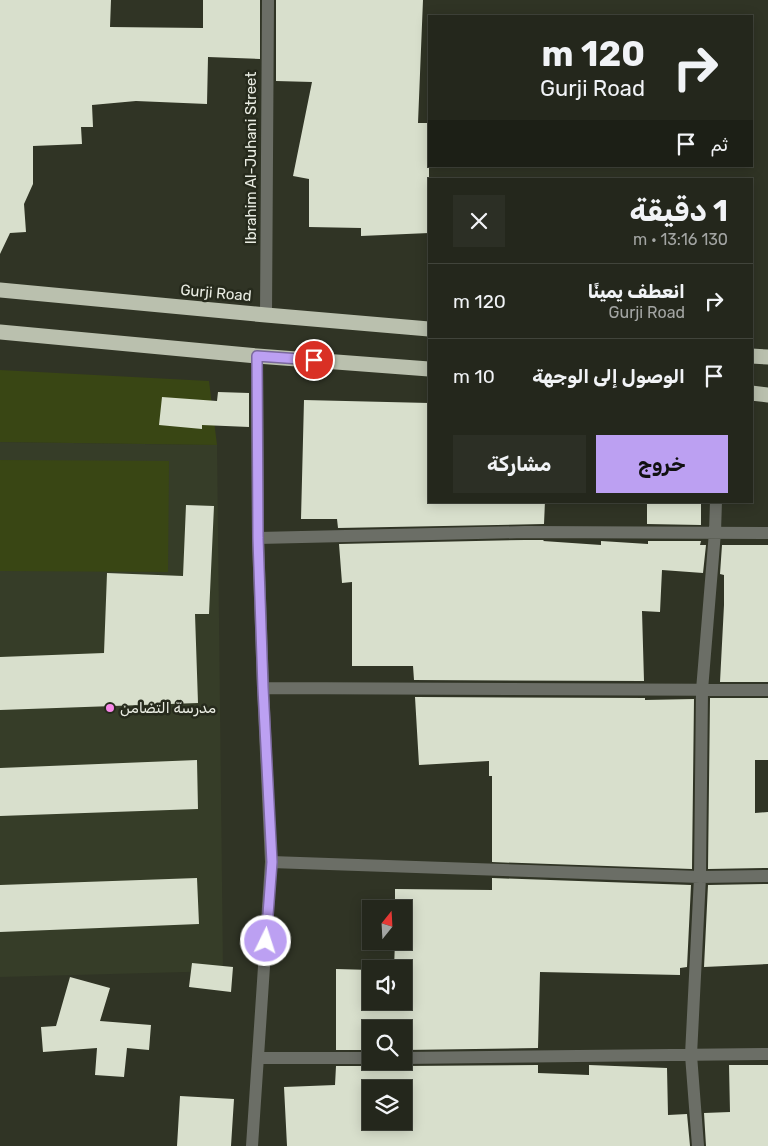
<!DOCTYPE html>
<html lang="ar">
<meta charset="utf-8">
<style>
body{margin:0;font-family:Rubik,"Noto Sans Arabic",sans-serif;background:#2c2f25;color:#f1f3f6;direction:rtl;height:100vh;display:flex;flex-direction:column;font-size:19px;white-space:nowrap}
*{box-sizing:border-box;margin:0}
p{font-size:16px;color:#a3a5a3}
.icon{flex:none;width:28px;height:28px;fill:none;stroke:currentColor;stroke-width:2;stroke-linecap:round;stroke-linejoin:round}
.map{position:relative;flex:1;overflow:hidden;direction:ltr}
.sheet{position:absolute;left:428px;top:178px;width:325px;height:325px;display:flex;flex-direction:column;background:#24271c;border-radius:0px;box-shadow:0 2px 12px #0003,0 0 0 1px #41443b;direction:rtl}
.sheet>*{flex:none}
.top-card{position:absolute;left:428px;top:15px;width:325px;height:152px;border-radius:0px;box-shadow:0 2px 12px #0003,0 0 0 1px #41443b;direction:rtl;background:#24271c;color:#f1f3f6;overflow:hidden}
.needle{width:32px;rotate:18deg}
.fabs{position:absolute;left:362px;top:900px;display:grid;gap:10px}
.fabs a{display:grid;place-items:center;width:50px;height:50px;border-radius:0px;background:#24271c;box-shadow:0 2px 12px #0003,0 0 0 1px #41443b;font-size:25px}
.pin{position:absolute;display:grid;place-items:center;width:42px;height:42px;color:#fff;margin:-21px;border:2px solid #fff;border-radius:50%;box-shadow:0 1px 5px #0007}
.me{position:absolute;width:55px;margin:-28px;rotate:4deg;stroke-linejoin:round;filter:drop-shadow(0 0 4px #0008)}
.turn{display:flex;align-items:center;gap:18px;height:105px;padding:0 25px;font-size:22px}
.turn .icon{width:65px;height:65px;stroke-width:2.5}
.turn b{display:block;font-size:35px;line-height:42px}
.then{display:flex;align-items:center;height:48px;padding:0 25px;background:#0003;gap:10px;font-size:19px}
.round{display:grid;place-items:center;flex:none;width:52px;height:52px;border-radius:0px;background:#2c2f25}
.head{display:flex;align-items:center;justify-content:space-between;height:85px;padding:0 25px}
h1{font-size:30px;font-weight:700;line-height:38px}
.button{display:flex;gap:10px;margin-top:auto;padding:10px 25px}
.button a{flex:1;height:58px;border-radius:0px;background:#bca0f2;color:#111;font-size:20px;font-weight:700;line-height:58px;text-align:center}
.button a+a{background:#2c2f25;color:#f1f3f6}
ul{padding:0;list-style:none}
li{display:flex;align-items:center;gap:15px;height:75px;padding:0 25px;border-top:1px solid #41443b}
li div{flex:1}
li b{display:block;font-size:19px}
li em{font-style:normal}
.map>svg:first-child{display:block}
.built{fill:#363d28}
.green{fill:#394614}
.building{fill:#d8dfcc;fill-rule:evenodd}
.lines{fill:none;stroke-linecap:round;stroke-linejoin:round}
.minor{stroke:#6b6e66;stroke-width:12}
.highway{stroke:#bac0ae;stroke-width:15}
.route-casing{stroke:#7a689d;stroke-width:12}
.route{stroke:#bca0f2;stroke-width:9}
.poi-dot{fill:#f987e9;stroke:#262a1c;stroke-width:2}
.labels{text-anchor:middle;stroke-width:5;stroke-linejoin:round;paint-order:stroke}
.street-label{font-size:15px;fill:#e9ece2;stroke:#262a1c}
.poi-label{font-size:15px;fill:#e9ece2;stroke:#262a1c;text-anchor:start}
</style>
<div class="map">
<svg width="768" height="1146" viewBox="0 0 768 1146">
<rect width="100%" height="100%" fill="#303425"/>
<!-- built -->
<path class="built" d="M 0,442 L 217,445 L 223,971 L 0,977 Z"/>
<!-- green -->
<path class="green" d="M 0,370 L 209,381 L 217,445 L 0,442 Z
M 0,460 L 169,461 L 168,572 L 0,571 Z"/>
<!-- building -->
<path class="building" d="M 0,0 L 111,0 L 110,27 L 203,28 L 203,0 L 260,0 L 260,59 L 208,57 L 207,104 L 136,101 L 92,105 L 93,127 L 81,127 L 82,144 L 33,146 L 33,184 L 24,204 L 26,232 L 10,233 L 0,254 Z
M 276,0 L 423,0 L 418,123 L 429,123 L 429,233 L 361,236 L 361,228 L 309,227 L 309,179 L 293,176 L 312,82 L 276,81 Z
M 218,392 L 249,393 L 249,427 L 202,425 L 202,429 L 159,425 L 162,397 L 217,401 Z
M 304,400 L 429,403 L 429,501 L 545,501 L 544,524 L 338,528 L 337,519 L 301,519 Z
M 647,501 L 701,501 L 701,525 L 647,524 Z
M 186,505 L 214,506 L 209,614 L 195,614 L 198,703 L 0,710 L 0,657 L 104,653 L 107,573 L 183,576 Z
M 525,540 L 544,540 L 543,541 L 601,545 L 601,541 L 648,544 L 648,541 L 701,541 L 700,545 L 706,545 L 703,573 L 662,570 L 660,612 L 642,611 L 644,681 L 414,680 L 413,666 L 352,666 L 352,582 L 342,583 L 339,544 Z
M 722,545 L 768,545 L 768,682 L 720,682 L 724,605 L 724,575 L 720,574 Z
M 415,697 L 645,698 L 645,700 L 694,699 L 692,869 L 492,862 L 492,776 L 489,776 L 489,761 L 419,765 Z
M 710,698 L 768,698 L 768,760 L 755,760 L 755,813 L 768,812 L 768,868 L 708,869 Z
M 197,760 L 198,809 L 0,816 L 0,768 Z
M 197,878 L 199,924 L 0,932 L 0,885 Z
M 492,878 L 691,885 L 687,967 L 680,968 L 680,975 L 540,972 L 538,1048 L 404,1050 L 404,1029 L 371,1029 L 371,1050 L 336,1050 L 336,969 L 371,970 L 371,1001 L 404,1001 L 404,969 L 394,969 L 395,941 L 404,941 L 404,909 L 395,909 L 395,889 L 492,890 Z
M 768,884 L 768,964 L 704,967 L 708,885 Z
M 192,963 L 233,967 L 231,992 L 189,987 Z
M 70,977 L 110,988 L 100,1021 L 151,1025 L 149,1050 L 127,1048 L 124,1077 L 95,1075 L 97,1048 L 43,1052 L 41,1027 L 56,1026 Z
M 378,1061 L 397,1061 L 400,1065 L 404,1066 L 538,1065 L 538,1073 L 589,1075 L 589,1065 L 667,1068 L 668,1115 L 687,1114 L 690,1146 L 287,1146 L 284,1087 L 335,1085 L 336,1066 L 371,1066 L 375,1065 ZM 371,1089 L 404,1089 L 404,1121 L 371,1121 Z
M 729,1065 L 768,1065 L 768,1146 L 706,1146 L 704,1113 L 730,1112 Z
M 180,1096 L 234,1099 L 231,1146 L 177,1146 Z"/>
<g class="lines">
<!-- minor -->
<path class="minor" d="M 266,315 L 268,0
M 258,538 L 525,532 L 768,533
M 263,688 L 768,690
M 271,862 L 700,877 L 768,876
M 258,1058 L 371,1058
M 404,1058 L 768,1054
M 252,1146 L 271,862 L 263,688 L 258,538 L 257,356
M 698,1146 L 691,1055 L 700,877 L 702,690 L 715,532 L 716,501"/>
<!-- highway -->
<path class="highway" d="M 0,290 L 266,315 L 429,329
M 0,332 L 257,356 L 429,369
M 751,356 L 768,357
M 751,393 L 768,395"/>
</g>
<g class="lines">
<defs>
<path id="route" d="M 266,941 L 272,862 L 263,688 L 258,538 L 257,356 L 314,360"/>
</defs>
<!-- route casing -->
<use href="#route" class="route-casing"/>
<!-- route -->
<use href="#route" class="route"/>
</g>
<!-- markers -->
<circle class="poi-dot" cx="110" cy="708" r="5"/>
<g class="labels">
<!-- street labels -->
<g class="street-label">
<text transform="translate(251 158) rotate(-90)" y="5">Ibrahim Al-Juhani Street</text>
<text transform="translate(216 293) rotate(5)" y="5">Gurji Road</text>
</g>
<!-- poi labels -->
<g class="poi-label">
<text x="120" y="713">مدرسة التضامن</text>
</g>
</g>
</svg>
<div class="fabs">
<a><svg class="needle" viewBox="-14 -14 28 28"><path d="M0-13l5 13h-10z" fill="#e53935"/><path d="M0 13l5-13h-10z" fill="#a3a5a3"/></svg></a>
<a><svg class="icon" aria-label="sound" viewBox="0 0 24 24"><path d="M4 9h4l5-4v14l-5-4H4zM17 9q2 3 0 6"/></svg></a>
<a><svg class="icon" aria-label="search" viewBox="0 0 24 24"><circle cx="10" cy="10" r="6"/><path d="M15 15l6 6"/></svg></a>
<a><svg class="icon" aria-label="layers" viewBox="0 0 24 24"><path d="M12 4l9 5-9 5-9-5zM3 14l9 5 9-5"/></svg></a>
</div>
<div class="pin" style="left:314px;top:360px;background:#d93025"><svg class="icon" aria-label="arrive" viewBox="0 0 24 24"><path d="M6 21V4h12l-3 4 3 4H6"/></svg></div>
<svg class="me" style="left:266px;top:941px" viewBox="-20 -20 40 40"><circle r="17" fill="#bca0f2" stroke="#fff" stroke-width="3"/><path d="M0-11L8 9 0 5-8 9z" fill="#fff"/></svg>
<div class="top-card">
<div class="turn"><svg class="icon" aria-label="right" viewBox="0 0 24 24"><path d="M7 20v-9h11M14 6l5 5-5 5"/></svg><div><b>120 m</b>Gurji Road</div></div>
<div class="then">ثم<svg class="icon" aria-label="arrive" viewBox="0 0 24 24"><path d="M6 21V4h12l-3 4 3 4H6"/></svg></div>
</div>
<section class="sheet">
<div class="head"><div><h1>1 دقيقة</h1><p>130 m · 13:16</p></div><a class="round"><svg class="icon" aria-label="close" viewBox="0 0 24 24"><path d="M6 6l12 12M18 6L6 18"/></svg></a></div>
<ul>
<li><svg class="icon" aria-label="right" viewBox="0 0 24 24"><path d="M7 20v-9h11M14 6l5 5-5 5"/></svg><div><b>انعطف يمينًا</b><p>Gurji Road</p></div><em>120 m</em></li>
<li><svg class="icon" aria-label="arrive" viewBox="0 0 24 24"><path d="M6 21V4h12l-3 4 3 4H6"/></svg><div><b>الوصول إلى الوجهة</b></div><em>10 m</em></li>
</ul>
<div class="button"><a>خروج</a><a>مشاركة</a></div>
</section>
</div>
